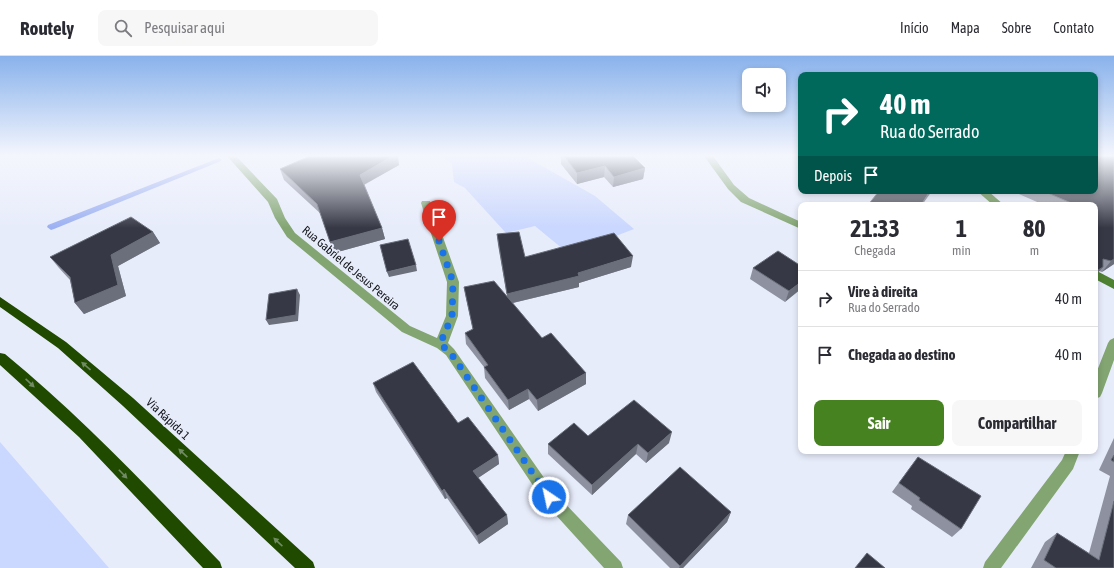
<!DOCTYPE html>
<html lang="pt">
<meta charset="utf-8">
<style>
body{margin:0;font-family:"Asap Condensed",sans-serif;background:#f7f7f7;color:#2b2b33;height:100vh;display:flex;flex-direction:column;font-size:15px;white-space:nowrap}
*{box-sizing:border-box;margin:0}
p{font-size:13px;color:#7c7c81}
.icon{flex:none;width:22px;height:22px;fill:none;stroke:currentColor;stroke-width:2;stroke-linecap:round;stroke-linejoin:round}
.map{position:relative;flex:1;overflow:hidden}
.details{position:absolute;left:798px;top:146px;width:300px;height:252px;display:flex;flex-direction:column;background:#fff;border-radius:8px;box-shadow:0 2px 6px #0003}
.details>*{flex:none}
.hud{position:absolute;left:798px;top:16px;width:300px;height:122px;border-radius:8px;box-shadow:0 2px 6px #0003;background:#00695c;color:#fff;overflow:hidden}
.tools{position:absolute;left:742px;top:12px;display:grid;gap:8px}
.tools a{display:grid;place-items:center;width:44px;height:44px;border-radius:8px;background:#fff;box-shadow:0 2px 6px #0003;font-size:20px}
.pin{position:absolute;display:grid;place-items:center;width:34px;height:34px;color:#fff;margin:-41px -17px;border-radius:50% 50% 50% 0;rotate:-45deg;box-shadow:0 0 4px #0007}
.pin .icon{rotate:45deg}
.me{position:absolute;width:44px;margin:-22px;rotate:326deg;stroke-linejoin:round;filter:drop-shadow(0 0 3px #0008)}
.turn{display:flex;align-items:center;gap:14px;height:84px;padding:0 16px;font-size:18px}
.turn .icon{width:52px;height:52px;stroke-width:2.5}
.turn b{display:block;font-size:28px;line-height:34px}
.then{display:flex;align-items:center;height:38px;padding:0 16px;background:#0003;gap:8px;font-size:15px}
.eta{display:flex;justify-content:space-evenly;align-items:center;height:68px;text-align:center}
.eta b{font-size:24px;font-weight:700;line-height:28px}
.button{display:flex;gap:8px;margin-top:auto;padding:8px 16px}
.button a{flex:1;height:46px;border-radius:8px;background:#46821f;color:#fff;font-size:16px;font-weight:700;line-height:46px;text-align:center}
.button a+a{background:#f7f7f7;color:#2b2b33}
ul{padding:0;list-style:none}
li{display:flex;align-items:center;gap:12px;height:56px;padding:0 16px;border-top:1px solid #e1e1e2}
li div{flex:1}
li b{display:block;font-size:15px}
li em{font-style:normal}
header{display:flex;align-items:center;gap:24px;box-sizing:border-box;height:56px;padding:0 20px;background:#fff;border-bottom:1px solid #e1e1e2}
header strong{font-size:19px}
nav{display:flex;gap:22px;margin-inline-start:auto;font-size:14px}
.search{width:280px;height:36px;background:#f7f7f7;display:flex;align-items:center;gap:10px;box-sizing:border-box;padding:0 14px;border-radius:8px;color:#7c7c81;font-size:15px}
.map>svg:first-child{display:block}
.green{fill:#cad7fe}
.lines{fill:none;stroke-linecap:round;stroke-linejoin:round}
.stream{fill:#9cb0f2;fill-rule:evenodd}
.street{fill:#83a572;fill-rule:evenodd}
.secondary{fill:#4f8132;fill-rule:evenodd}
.highway{fill:#204a00;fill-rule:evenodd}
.wall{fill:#8e92a0}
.shaded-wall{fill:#6b6f7c}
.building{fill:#363945;stroke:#6b6f7c}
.oneway{fill:#708b64}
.route{stroke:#1a73e8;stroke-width:7;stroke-dasharray:0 12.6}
.labels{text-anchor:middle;stroke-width:4;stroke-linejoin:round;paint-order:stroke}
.street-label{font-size:12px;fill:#121419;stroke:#e7ecfb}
</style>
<header>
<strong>Routely</strong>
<div class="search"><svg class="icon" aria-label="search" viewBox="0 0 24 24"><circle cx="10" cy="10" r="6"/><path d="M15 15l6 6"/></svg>Pesquisar aqui</div>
<nav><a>Início</a><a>Mapa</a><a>Sobre</a><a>Contato</a></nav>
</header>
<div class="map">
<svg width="1114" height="512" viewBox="0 0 1114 512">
<rect width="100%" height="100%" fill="#e7ecfb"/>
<!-- green -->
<path class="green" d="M 442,100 L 532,100 L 528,102 L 595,140 L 634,173 L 569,198 L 535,170 L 506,177 L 465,132 L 454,126 L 452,108 Z
M 0,386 L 109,512 L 0,512 Z"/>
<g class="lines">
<!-- stream -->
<path class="stream" d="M 219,102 L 222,104 L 221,105 L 54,173 L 51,174 L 47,171 L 48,169 Z"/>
<!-- street -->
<path class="street" d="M 227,100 L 236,100 L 277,143 L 285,162 L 295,177 L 410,270 L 437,282 L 446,260 L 447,226 L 421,147 L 422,145 L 430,145 L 459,226 L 458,260 L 448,287 L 454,293 L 554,436 L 621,506 L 623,512 L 604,512 L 544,446 L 446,299 L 437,292 L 402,276 L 287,181 L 275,162 L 268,146 Z
M 704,100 L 713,100 L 734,129 L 749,142 L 801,166 L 801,173 L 741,146 L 728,133 Z
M 1114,282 L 1114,304 L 1102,337 L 1100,341 L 1095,343 L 1095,320 L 1108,287 L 1110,284 Z
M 1066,395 L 1080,395 L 1073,413 L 1001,512 L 983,512 L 985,506 L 1062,404 Z"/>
<!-- secondary -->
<path class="secondary" d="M 977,135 L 988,135 L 1004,149 L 993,149 Z
M 1095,214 L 1114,224 L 1114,233 L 1095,223 Z"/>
<!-- highway -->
<path class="highway" d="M 0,241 L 66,286 L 133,342 L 313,506 L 315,512 L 295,512 L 123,350 L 58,292 L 0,251 Z
M 0,297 L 5,298 C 82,361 150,434 220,506 L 222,512 L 203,512 L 79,381 L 0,309 Z"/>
</g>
<!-- wall -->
<path class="wall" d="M 561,100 L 633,100 L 645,112 L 643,123 L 613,131 L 604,121 L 577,128 L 561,108 Z
M 1114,100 L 1114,208 L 1102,216 L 1099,215 L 1095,220 L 1095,149 L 1044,149 L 1012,135 L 1095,135 Z
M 399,109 L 364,129 L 382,172 L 385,183 L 334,197 L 321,158 L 284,124 L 280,113 Z
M 153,176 L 160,187 L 118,210 L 126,240 L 84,258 L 75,247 L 70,224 L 59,212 L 50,201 Z
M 497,178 L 525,201 L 631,211 L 579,227 L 579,231 L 513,247 L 542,282 L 586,317 L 586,328 L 538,355 L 529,343 L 509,354 L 485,322 L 484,311 L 466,288 L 465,277 L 473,274 L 466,242 L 464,231 L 507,240 L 498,189 Z
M 801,210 L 785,246 L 750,223 L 753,212 Z
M 373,327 L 458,367 L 498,399 L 499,408 L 478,422 L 507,459 L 508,468 L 479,488 L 447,442 L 445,443 L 376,336 Z
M 588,380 L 669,387 L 646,407 L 636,398 L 592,439 L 548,398 L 548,388 Z
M 1114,382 L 1114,512 L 1031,512 L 1045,486 L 1057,477 L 1089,497 L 1110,420 L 1099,414 Z
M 918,401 L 961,473 L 952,481 L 911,453 L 912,450 L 892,436 L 911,410 Z
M 731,456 L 727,466 L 683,512 L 670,512 L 626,468 L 628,459 Z"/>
<!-- shaded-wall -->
<path class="shaded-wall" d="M 393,100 L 398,100 L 399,109 L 363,129 L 360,119 Z
M 605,110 L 604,121 L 577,128 L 577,117 Z
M 645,112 L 643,123 L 613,131 L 614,121 Z
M 930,135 L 932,135 L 922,149 L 921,149 Z
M 382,172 L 385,183 L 334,197 L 330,186 Z
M 153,176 L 160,187 L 118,210 L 126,240 L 84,258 L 75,247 L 111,199 Z
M 633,200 L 631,211 L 579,227 L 579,231 L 508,248 L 507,238 Z
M 1114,203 L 1114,208 L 1102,216 L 1111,205 Z
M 416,209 L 417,215 L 389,221 L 387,216 Z
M 1103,211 L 1095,220 L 1095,216 Z
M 801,226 L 801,233 L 785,246 L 789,235 Z
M 297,233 L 300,239 L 298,265 L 269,269 L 266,264 Z
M 586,317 L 586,328 L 538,355 L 537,344 Z
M 528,333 L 529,343 L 509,354 L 508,344 Z
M 672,376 L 669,387 L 646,407 L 648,397 Z
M 638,388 L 636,398 L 592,439 L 592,429 Z
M 498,399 L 499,408 L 475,424 L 473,415 Z
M 444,433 L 447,442 L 445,443 L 442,435 Z
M 731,456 L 727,466 L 683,512 L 679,512 L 680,510 Z
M 507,459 L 508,468 L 479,488 L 477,480 Z"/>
<!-- building -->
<path class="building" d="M 310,100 L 393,100 L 360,119 L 382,172 L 330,186 L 317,148 L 280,113 Z
M 564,100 L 633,100 L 645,112 L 614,121 L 605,110 L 577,117 Z
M 1095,100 L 1114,100 L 1114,203 L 1111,205 L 1103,203 L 1103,211 L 1095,216 L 1095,149 L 1076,149 L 1043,135 L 1095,135 Z
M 879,135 L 930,135 L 921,149 L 868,149 Z
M 131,161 L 153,176 L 111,199 L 118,229 L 75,247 L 70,221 L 50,201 Z
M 519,176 L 525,201 L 614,177 L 633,200 L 578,217 L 579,220 L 507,238 L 497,178 Z
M 408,183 L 416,209 L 387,216 L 380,189 Z
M 778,195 L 801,210 L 801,226 L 789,235 L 753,212 Z
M 494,225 L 542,282 L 551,277 L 586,317 L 537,344 L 528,333 L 508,344 L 484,311 L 488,309 L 465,277 L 473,273 L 464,231 Z
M 297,233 L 296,259 L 266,264 L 269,238 Z
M 413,306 L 458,367 L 468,361 L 498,399 L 473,415 L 507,459 L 477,480 L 444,433 L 442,435 L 373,327 Z
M 634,344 L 672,376 L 648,397 L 638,388 L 592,429 L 548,388 L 574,367 L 588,380 Z
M 1114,399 L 1114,406 L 1111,404 Z
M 918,401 L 981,440 L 961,473 L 919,444 L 920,442 L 899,427 Z
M 680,411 L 731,456 L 680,510 L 628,459 Z
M 1114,445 L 1114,512 L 1056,512 L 1044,504 L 1057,477 L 1099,504 Z
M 867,497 L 885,512 L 855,512 Z"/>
<!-- one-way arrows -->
<defs><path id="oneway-solid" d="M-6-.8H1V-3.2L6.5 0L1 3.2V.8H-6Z"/></defs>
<g class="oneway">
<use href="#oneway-solid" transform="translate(86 310) rotate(-139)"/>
<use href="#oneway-solid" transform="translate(30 327) rotate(43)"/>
<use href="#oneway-solid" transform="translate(183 397) rotate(-137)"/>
<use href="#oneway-solid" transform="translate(123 418) rotate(46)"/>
<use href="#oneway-solid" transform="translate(278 486) rotate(-137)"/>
</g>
<!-- sky -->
<linearGradient id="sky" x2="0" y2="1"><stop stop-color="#89b2ec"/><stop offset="0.58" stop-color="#f4f6fd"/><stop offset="1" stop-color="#f4f6fd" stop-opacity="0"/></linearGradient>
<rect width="1114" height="172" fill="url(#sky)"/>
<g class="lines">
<!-- route -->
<path class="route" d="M 439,185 L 453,226 L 452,260 L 440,288 L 450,296 L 549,441"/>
</g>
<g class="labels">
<!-- street labels -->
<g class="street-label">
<text transform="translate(351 212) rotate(40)" y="4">Rua Gabriel de Jesus Pereira</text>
<text transform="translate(168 363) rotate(43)" y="4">Via Rápida 1</text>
</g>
</g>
</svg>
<div class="tools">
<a><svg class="icon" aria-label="sound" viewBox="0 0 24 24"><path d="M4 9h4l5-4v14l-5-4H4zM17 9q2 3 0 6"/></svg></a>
</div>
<div class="pin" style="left:439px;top:185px;background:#d93025"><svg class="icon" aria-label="arrive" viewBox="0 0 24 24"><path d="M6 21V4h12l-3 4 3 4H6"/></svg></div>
<svg class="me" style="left:549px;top:441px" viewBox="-20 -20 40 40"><circle r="17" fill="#1a73e8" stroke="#fff" stroke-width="3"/><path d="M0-11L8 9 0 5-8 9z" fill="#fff"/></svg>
<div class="hud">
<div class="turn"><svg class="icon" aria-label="right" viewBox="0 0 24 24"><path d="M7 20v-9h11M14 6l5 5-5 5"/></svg><div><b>40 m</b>Rua do Serrado</div></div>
<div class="then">Depois<svg class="icon" aria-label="arrive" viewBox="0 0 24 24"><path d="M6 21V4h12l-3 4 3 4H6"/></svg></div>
</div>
<section class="details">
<div class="eta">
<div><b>21:33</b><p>Chegada</p></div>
<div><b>1</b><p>min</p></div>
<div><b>80</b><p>m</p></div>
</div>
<ul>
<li><svg class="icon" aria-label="right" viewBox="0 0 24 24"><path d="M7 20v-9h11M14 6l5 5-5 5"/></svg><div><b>Vire à direita</b><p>Rua do Serrado</p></div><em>40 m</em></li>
<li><svg class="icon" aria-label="arrive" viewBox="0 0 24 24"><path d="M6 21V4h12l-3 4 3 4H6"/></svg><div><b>Chegada ao destino</b></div><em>40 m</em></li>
</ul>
<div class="button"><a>Sair</a><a>Compartilhar</a></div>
</section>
</div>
